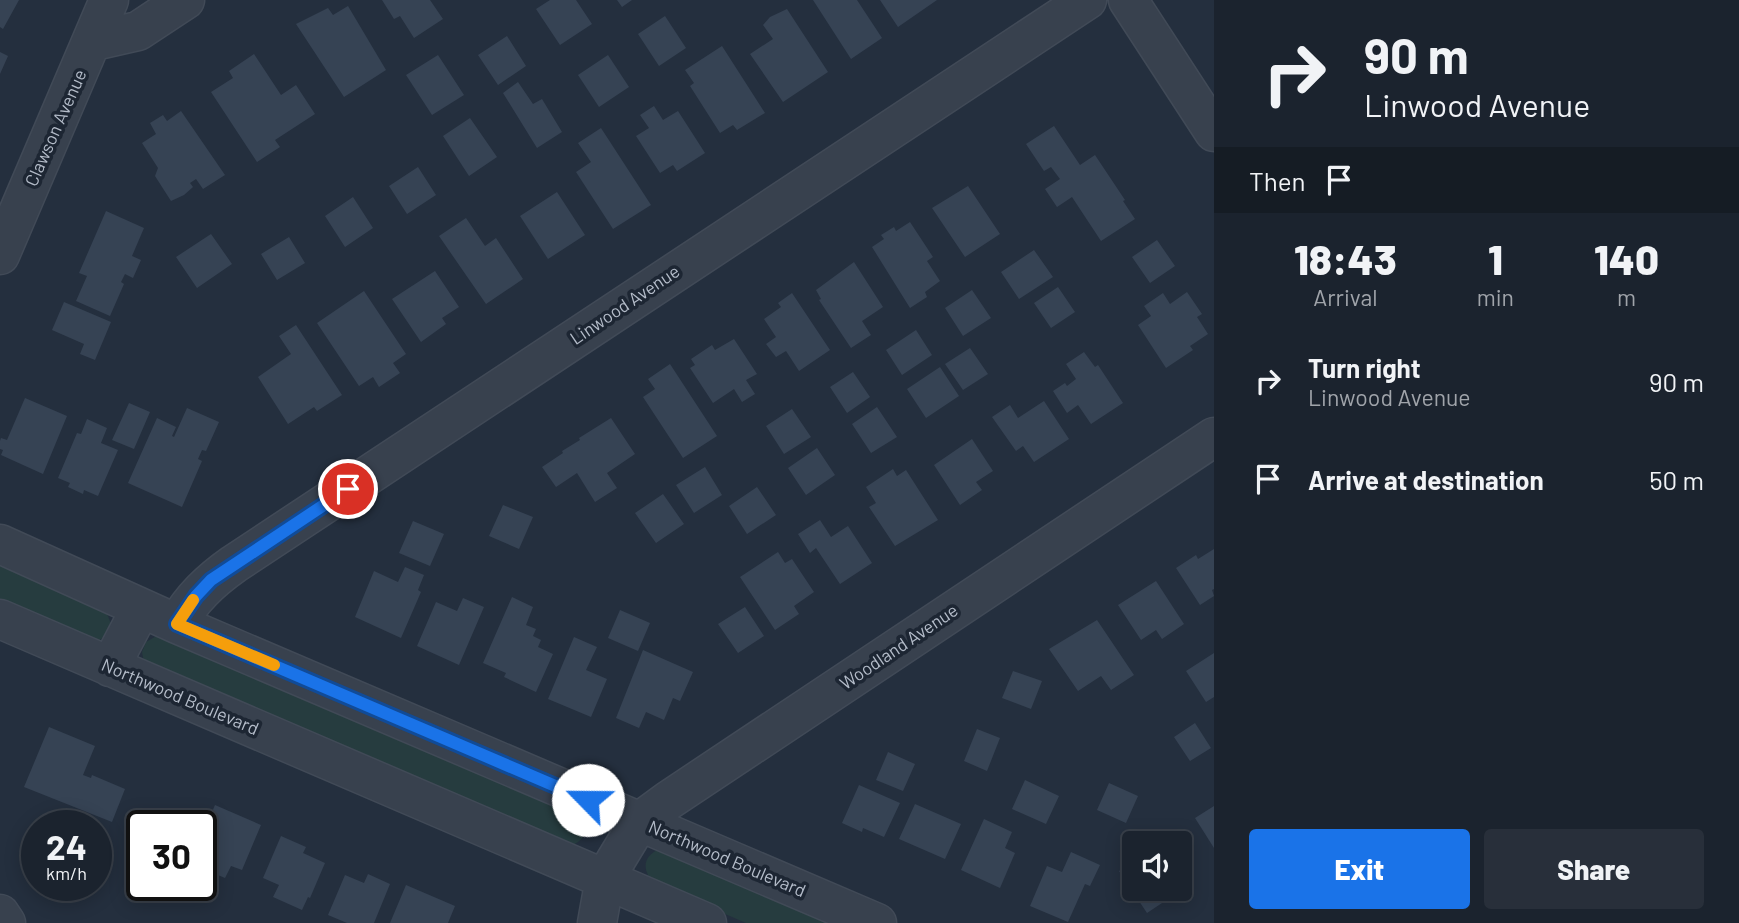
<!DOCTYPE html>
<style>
body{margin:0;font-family:Barlow,sans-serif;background:#282f3a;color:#f1f3f6;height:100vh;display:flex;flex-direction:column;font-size:26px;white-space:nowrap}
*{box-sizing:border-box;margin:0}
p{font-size:23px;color:#a0a4aa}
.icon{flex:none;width:38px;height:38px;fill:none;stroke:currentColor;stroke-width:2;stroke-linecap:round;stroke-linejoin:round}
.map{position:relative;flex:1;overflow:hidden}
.panel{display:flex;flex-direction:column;background:#1b232e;width:525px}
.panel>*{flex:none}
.guide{background:#1b232e;color:#f1f3f6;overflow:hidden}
.tools{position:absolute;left:1122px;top:831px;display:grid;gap:14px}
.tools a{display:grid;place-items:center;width:70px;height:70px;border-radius:7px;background:#1b232e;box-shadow:0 4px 18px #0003,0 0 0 2px #39404a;font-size:35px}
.speed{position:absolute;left:21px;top:810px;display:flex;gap:14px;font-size:35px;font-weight:700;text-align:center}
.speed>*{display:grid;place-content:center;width:91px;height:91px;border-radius:50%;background:#1b232e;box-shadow:0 4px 18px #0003,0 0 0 2px #39404a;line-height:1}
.speed small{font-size:18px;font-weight:400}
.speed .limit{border:4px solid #111;border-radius:10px;background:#fff;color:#111}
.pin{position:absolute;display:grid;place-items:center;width:60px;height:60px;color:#fff;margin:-30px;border:4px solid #fff;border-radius:50%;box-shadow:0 2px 7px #0007}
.me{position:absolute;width:77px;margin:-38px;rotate:293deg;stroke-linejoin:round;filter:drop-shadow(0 0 5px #0008)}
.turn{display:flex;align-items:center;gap:24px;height:147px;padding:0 35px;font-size:32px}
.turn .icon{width:91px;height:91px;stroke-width:2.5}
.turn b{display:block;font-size:49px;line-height:60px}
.then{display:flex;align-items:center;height:66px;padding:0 35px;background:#0003;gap:14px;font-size:26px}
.eta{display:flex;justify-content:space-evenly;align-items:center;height:119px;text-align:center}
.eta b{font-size:42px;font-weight:800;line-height:49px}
.action{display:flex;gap:14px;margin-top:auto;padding:14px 35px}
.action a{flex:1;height:80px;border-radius:7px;background:#1a73e8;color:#fff;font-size:28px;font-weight:800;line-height:80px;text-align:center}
.action a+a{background:#282f3a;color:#f1f3f6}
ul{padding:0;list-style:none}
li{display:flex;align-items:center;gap:21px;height:98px;padding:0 35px}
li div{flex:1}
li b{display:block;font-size:26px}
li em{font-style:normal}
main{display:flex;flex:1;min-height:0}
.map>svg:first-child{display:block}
.green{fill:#263c3f}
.building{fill:#364354}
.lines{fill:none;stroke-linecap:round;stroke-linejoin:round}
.minor-casing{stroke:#414a57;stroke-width:41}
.minor{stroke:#38414e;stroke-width:38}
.route-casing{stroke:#114b97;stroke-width:18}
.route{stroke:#1a73e8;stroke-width:12}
.slow{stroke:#f59e0b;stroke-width:12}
.labels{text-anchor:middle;stroke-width:7;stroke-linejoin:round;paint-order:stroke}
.street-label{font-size:18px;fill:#b4bcc9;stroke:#1d2633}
</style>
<main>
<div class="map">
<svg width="1214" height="923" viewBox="0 0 1214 923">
<rect width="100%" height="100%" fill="#242f3e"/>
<!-- green -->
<path class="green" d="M 0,562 L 106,611 L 111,624 L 106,636 L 98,641 L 0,603 Z
M 160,634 L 585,818 C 588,831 584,840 573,845 L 144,662 L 142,652 L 146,642 Z
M 660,849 L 843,923 L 746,923 L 656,884 C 642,873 641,856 660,849 Z"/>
<!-- building -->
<path class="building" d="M 0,0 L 19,0 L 3,29 L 0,27 Z
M 382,0 L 430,0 L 443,19 L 414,38 L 400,16 L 394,19 Z
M 550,0 L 576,0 L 592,24 L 560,45 L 536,9 Z
M 617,0 L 632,0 L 622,7 Z
M 813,0 L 857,0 L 882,38 L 851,59 Z
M 880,0 L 937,0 L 898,27 Z
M 348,6 L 386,70 L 344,97 L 296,24 L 328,8 L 333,15 Z
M 787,9 L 828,72 L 783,102 L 750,54 L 773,39 L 763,25 L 770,17 Z
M 665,16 L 686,48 L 659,66 L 638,34 Z
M 507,36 L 526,66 L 498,85 L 478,55 Z
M 722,46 L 765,113 L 737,130 L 733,125 L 720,133 L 690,86 L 694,83 L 685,70 Z
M 0,52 L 8,56 L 0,74 Z
M 254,54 L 281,95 L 296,85 L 315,114 L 275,140 L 280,147 L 257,162 L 211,92 L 233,78 L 229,71 Z
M 438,55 L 464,95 L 432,115 L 406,75 Z
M 608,55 L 629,87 L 599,107 L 578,75 Z
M 518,82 L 533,104 L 542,99 L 562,132 L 537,148 L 503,93 Z
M 654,106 L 663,120 L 678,111 L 705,153 L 677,171 L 673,165 L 660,173 L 636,136 L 649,128 L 640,115 Z
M 181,111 L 225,175 L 203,189 L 196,179 L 190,183 L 193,187 L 184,195 L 171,201 L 155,176 L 158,168 L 142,143 L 156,134 L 150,123 L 163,115 L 167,121 Z
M 470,118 L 497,157 L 469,176 L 443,136 Z
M 1054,126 L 1080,165 L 1095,155 L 1125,200 L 1123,201 L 1135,219 L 1101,241 L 1072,197 L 1057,207 L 1045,189 L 1060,179 L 1051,167 L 1044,171 L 1026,144 Z
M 601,128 L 651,205 L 613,229 L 576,172 L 591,162 L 578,143 Z
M 418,167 L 436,195 L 407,214 L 389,186 Z
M 968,186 L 1000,234 L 965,257 L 932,208 Z
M 557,192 L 585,235 L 548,259 L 520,216 Z
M 353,197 L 373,228 L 345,247 L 325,216 Z
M 106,211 L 144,228 L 132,256 L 141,260 L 133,278 L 125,274 L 121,282 L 124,284 L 110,316 L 76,301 L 87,276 L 79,273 Z
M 466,218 L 485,246 L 496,238 L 523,279 L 486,304 L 439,236 Z
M 910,222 L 933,257 L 927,261 L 940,281 L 925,292 L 927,297 L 910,308 L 872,247 L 884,239 L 881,235 L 894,227 L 896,231 Z
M 211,234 L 232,264 L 197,288 L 176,257 Z
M 289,237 L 305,263 L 277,280 L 261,254 Z
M 1157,240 L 1175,266 L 1150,283 L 1132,257 Z
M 1034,250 L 1053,277 L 1019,299 L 1001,272 Z
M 854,262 L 883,307 L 862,321 L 871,335 L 851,348 L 819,300 L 821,299 L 816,290 Z
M 435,271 L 459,307 L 442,318 L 446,324 L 421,342 L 392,299 Z
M 1058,287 L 1075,312 L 1051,328 L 1034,303 Z
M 972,290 L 991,318 L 963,336 L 945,308 Z
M 364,291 L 406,354 L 393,363 L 400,373 L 379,387 L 373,377 L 359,386 L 317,323 Z
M 1187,292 L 1202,314 L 1197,317 L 1208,334 L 1190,346 L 1193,350 L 1166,368 L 1138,325 L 1151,316 L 1144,306 L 1163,293 L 1170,304 Z
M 792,293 L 830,350 L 799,371 L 786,351 L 776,357 L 766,344 L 776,337 L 764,319 L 781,307 L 778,303 Z
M 64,302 L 111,322 L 95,360 L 80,354 L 84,344 L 52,330 Z
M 296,325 L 342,395 L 317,411 L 314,407 L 288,424 L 258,377 L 291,354 L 279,336 Z
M 916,330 L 932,355 L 902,375 L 886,350 Z
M 734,339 L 757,374 L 746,380 L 755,394 L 742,402 L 734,389 L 713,403 L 690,368 L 695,365 L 691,359 L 712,345 L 715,350 Z
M 970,348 L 988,374 L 963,390 L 945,364 Z
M 1084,352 L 1095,367 L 1098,365 L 1123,403 L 1091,424 L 1078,405 L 1067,413 L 1053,391 L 1065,383 L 1067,386 L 1076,379 L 1066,364 Z
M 670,364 L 717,436 L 683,458 L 643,397 L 655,389 L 648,379 Z
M 940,367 L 959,396 L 926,418 L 907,389 Z
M 853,372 L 870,397 L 847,413 L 830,387 Z
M 25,398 L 67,416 L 43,474 L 1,455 L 3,450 L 0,449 L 0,441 L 1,438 L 7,440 Z
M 1044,401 L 1069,439 L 1034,462 L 1023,446 L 1016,451 L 992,417 L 1010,405 L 1018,418 Z
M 129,403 L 150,412 L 134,449 L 112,440 Z
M 877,407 L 897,437 L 871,453 L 852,424 Z
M 187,408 L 219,422 L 206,451 L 202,450 L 198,459 L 202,461 L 182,507 L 128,483 L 157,418 L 176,427 L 172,436 L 174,437 Z
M 792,409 L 811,437 L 784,454 L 766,426 Z
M 611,418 L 635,454 L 607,473 L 617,488 L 595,502 L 577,473 L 556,487 L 542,467 L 563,453 L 562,451 L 580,440 L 579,438 Z
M 87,419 L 107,428 L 101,443 L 118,450 L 98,496 L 84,490 L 83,494 L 68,487 L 70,483 L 58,478 L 77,433 L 81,434 Z
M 972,439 L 993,471 L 976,482 L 982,490 L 960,505 L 934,465 Z
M 817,448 L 835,475 L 806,495 L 788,468 Z
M 705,467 L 722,495 L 694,513 L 676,485 Z
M 893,469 L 897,476 L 906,470 L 938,520 L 895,546 L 869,507 L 876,503 L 866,487 Z
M 757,487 L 776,515 L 747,534 L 729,506 Z
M 663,494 L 684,524 L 656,543 L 635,513 Z
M 503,505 L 533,517 L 519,549 L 489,536 Z
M 820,520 L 831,537 L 848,526 L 872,563 L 840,584 L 816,548 L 810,553 L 798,534 Z
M 413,521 L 444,534 L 430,566 L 399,553 Z
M 1214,549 L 1214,589 L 1212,590 L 1214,596 L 1200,605 L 1176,568 L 1196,555 L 1198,559 Z
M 778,552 L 785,563 L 792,559 L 814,592 L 794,606 L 799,614 L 775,630 L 740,577 Z
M 405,567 L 424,575 L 418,590 L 421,592 L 401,638 L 355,617 L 374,571 L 398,582 Z
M 1156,581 L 1184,624 L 1162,639 L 1156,630 L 1141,640 L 1118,605 Z
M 512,597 L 533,607 L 526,625 L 536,629 L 533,636 L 541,640 L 538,647 L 553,654 L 536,692 L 504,677 L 506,673 L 483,663 Z
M 463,598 L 484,607 L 459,665 L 417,646 L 436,602 L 457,611 Z
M 745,607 L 764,636 L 738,653 L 718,624 Z
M 620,610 L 650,623 L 638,651 L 608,638 Z
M 1097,620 L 1134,675 L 1111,690 L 1101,676 L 1078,691 L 1049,649 Z
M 574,637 L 597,647 L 586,670 L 607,679 L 591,717 L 548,699 Z
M 643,650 L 693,672 L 680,701 L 673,698 L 664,720 L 646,712 L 639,728 L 616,718 Z
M 1214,653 L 1214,697 L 1206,702 L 1186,671 Z
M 1013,671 L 1042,681 L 1031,709 L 1002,698 Z
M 1195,723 L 1211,748 L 1190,761 L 1174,737 Z
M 49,727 L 95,746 L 83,775 L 91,778 L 92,775 L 125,789 L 112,822 L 24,787 Z
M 977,729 L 1000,738 L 987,771 L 964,761 Z
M 888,752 L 915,764 L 903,791 L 876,780 Z
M 1025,780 L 1059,796 L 1046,824 L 1012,809 Z
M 1109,783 L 1138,796 L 1126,823 L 1097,810 Z
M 859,785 L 900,803 L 884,837 L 863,828 L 862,832 L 842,823 Z
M 915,804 L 961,824 L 945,859 L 899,839 Z
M 215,805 L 261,825 L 242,870 L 231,866 L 225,878 L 201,868 L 201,837 Z
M 1214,806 L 1214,848 L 1195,818 Z
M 984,819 L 1012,832 L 1005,848 L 1015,853 L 1000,888 L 961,870 Z
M 281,836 L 306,847 L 303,853 L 325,863 L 310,898 L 308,897 L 302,910 L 273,897 L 279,885 L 263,878 Z
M 1071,852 L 1100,865 L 1090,886 L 1085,884 L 1068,922 L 1030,906 L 1047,866 L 1062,872 Z
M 1180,856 L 1191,873 L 1180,881 Z
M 1134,861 L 1134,889 L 1167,889 L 1160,893 L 1165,901 L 1147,913 L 1119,871 Z
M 368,874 L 390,884 L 374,923 L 347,923 L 328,915 L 345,875 L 364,883 Z
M 406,885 L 455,906 L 448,923 L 390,923 Z"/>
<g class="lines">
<defs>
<path id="minor" d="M 1128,0 L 1214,132
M 94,41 L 138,31 L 185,0
M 0,255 L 109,0
M 0,544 L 177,624 L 877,923
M 0,619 L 707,923
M 177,624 C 192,598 210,581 234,564 L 1087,0
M 110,667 L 141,608
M 0,914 L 6,923
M 597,923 L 605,878 L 639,822 L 669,800 L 1214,437"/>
</defs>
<!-- minor casing -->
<use href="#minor" class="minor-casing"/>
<!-- minor -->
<use href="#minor" class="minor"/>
</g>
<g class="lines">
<defs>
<path id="route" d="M 348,489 L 211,580 L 196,596 L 177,624 L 588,800"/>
</defs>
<!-- route casing -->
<use href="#route" class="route-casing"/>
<!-- route -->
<use href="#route" class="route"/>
<!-- slow -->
<path class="slow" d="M 193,600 L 177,624 L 274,665"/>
</g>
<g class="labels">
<!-- street labels -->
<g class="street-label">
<text transform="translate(56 128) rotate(-66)" y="6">Clawson Avenue</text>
<text transform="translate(625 305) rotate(-34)" y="6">Linwood Avenue</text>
<text transform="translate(899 647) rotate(-34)" y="6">Woodland Avenue</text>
<text transform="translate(180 697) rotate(23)" y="6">Northwood Boulevard</text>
<text transform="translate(727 859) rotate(23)" y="6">Northwood Boulevard</text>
</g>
</g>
</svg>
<div class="tools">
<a><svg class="icon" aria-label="sound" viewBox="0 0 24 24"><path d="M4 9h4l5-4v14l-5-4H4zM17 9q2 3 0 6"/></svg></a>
</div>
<div class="speed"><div>24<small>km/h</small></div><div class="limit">30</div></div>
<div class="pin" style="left:348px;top:489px;background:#d93025"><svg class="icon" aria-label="arrive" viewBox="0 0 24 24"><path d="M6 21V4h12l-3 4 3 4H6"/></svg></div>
<svg class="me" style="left:588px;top:800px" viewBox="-20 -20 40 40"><circle r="19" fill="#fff"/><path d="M0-13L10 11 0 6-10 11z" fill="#1a73e8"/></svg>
</div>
<section class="panel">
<div class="guide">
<div class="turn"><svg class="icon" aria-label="right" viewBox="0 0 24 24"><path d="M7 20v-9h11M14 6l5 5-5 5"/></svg><div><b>90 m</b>Linwood Avenue</div></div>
<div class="then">Then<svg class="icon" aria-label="arrive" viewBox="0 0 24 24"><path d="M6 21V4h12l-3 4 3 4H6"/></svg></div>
</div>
<div class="eta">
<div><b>18:43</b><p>Arrival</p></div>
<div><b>1</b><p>min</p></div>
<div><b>140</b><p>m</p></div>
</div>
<ul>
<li><svg class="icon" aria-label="right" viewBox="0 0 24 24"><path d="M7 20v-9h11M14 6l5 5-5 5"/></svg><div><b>Turn right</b><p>Linwood Avenue</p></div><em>90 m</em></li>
<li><svg class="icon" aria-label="arrive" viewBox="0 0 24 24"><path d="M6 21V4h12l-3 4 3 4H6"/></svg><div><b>Arrive at destination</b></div><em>50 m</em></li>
</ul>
<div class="action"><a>Exit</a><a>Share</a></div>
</section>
</main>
